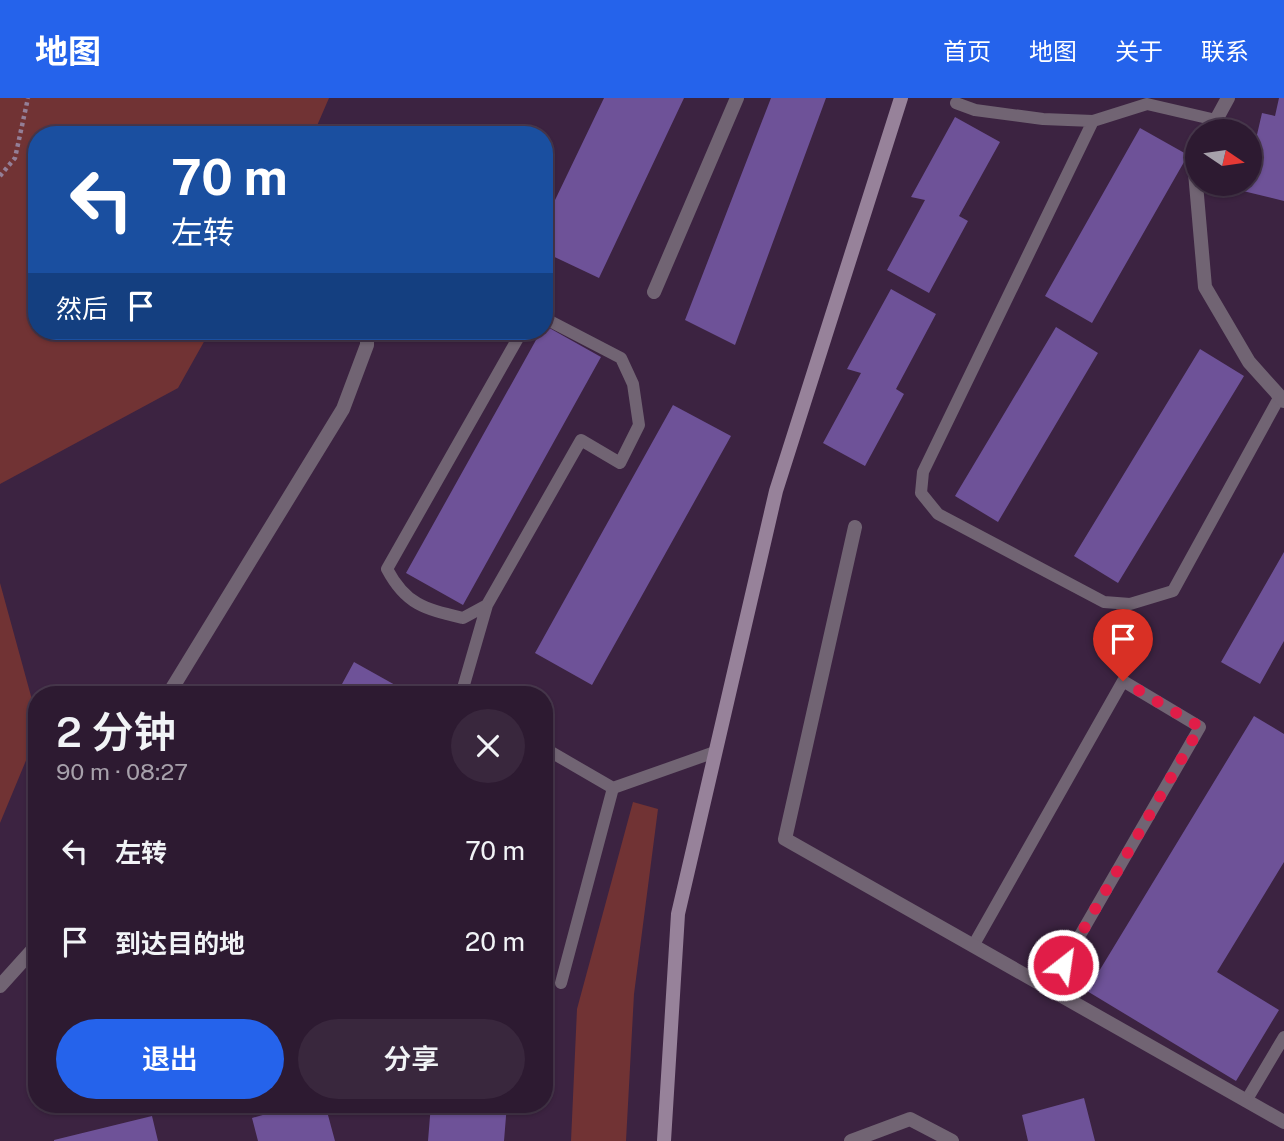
<!DOCTYPE html>
<html lang="zh">
<meta charset="utf-8">
<style>
body{margin:0;font-family:"Public Sans","Noto Sans SC",sans-serif;background:#39273d;color:#f1f3f6;height:100vh;display:flex;flex-direction:column;font-size:26px;white-space:nowrap}
*{box-sizing:border-box;margin:0}
p{font-size:23px;color:#a7a1ab}
.icon{flex:none;width:38px;height:38px;fill:none;stroke:currentColor;stroke-width:2;stroke-linecap:round;stroke-linejoin:round}
.map{position:relative;flex:1;overflow:hidden}
.drawer{position:absolute;left:28px;top:588px;width:525px;height:427px;display:flex;flex-direction:column;background:#2d1a31;border-radius:28px;box-shadow:0 2px 5px #0004,0 0 0 2px #48384d}
.drawer>*{flex:none}
.banner{position:absolute;left:28px;top:28px;width:525px;height:214px;border-radius:28px;box-shadow:0 2px 5px #0004,0 0 0 2px #48384d;background:#1a4fa0;color:#fff;overflow:hidden}
.needle{width:46px;rotate:103deg}
.controls{position:absolute;left:1185px;top:21px;display:grid;gap:14px}
.controls a{display:grid;place-items:center;width:77px;height:77px;border-radius:50%;background:#2d1a31;box-shadow:0 2px 5px #0004,0 0 0 2px #48384d;font-size:35px}
.pin{position:absolute;display:grid;place-items:center;width:60px;height:60px;color:#fff;margin:-72px -30px;border-radius:50% 50% 50% 0;rotate:-45deg;box-shadow:0 0 7px #0007}
.pin .icon{rotate:45deg}
.me{position:absolute;width:77px;margin:-38px;rotate:30deg;stroke-linejoin:round;filter:drop-shadow(0 0 5px #0008)}
.turn{display:flex;align-items:center;gap:24px;height:147px;padding:0 28px;font-size:32px}
.turn .icon{width:91px;height:91px;stroke-width:2.5}
.turn b{display:block;font-size:49px;line-height:60px}
.then{display:flex;align-items:center;height:66px;padding:0 28px;background:#0003;gap:14px;font-size:26px}
.round{display:grid;place-items:center;flex:none;width:74px;height:74px;border-radius:37px;background:#39273d}
.overview{display:flex;align-items:center;justify-content:space-between;height:119px;padding:0 28px}
h1{font-size:42px;font-weight:600;line-height:52px}
.primary-button{display:flex;gap:14px;margin-top:auto;padding:14px 28px}
.primary-button a{flex:1;height:80px;border-radius:42px;background:#2563eb;color:#fff;font-size:28px;font-weight:600;line-height:80px;text-align:center}
.primary-button a+a{background:#39273d;color:#f1f3f6}
ul{padding:0;list-style:none}
li{display:flex;align-items:center;gap:21px;height:91px;padding:0 28px}
li div{flex:1}
li b{display:block;font-size:26px}
li em{font-style:normal}
header{display:flex;align-items:center;gap:42px;box-sizing:border-box;height:98px;padding:0 35px;background:#2563eb;color:#fff}
header strong{font-size:33px}
nav{display:flex;gap:38px;margin-inline-start:auto;font-size:24px}
.map>svg:first-child{display:block}
.green{fill:#713334}
.building{fill:#6e5298}
.lines{fill:none;stroke-linecap:round;stroke-linejoin:round}
.path{stroke:#947f97;stroke-width:4.5;stroke-dasharray:3.5 3.5;stroke-linecap:butt}
.lane{stroke:#716473;stroke-width:12}
.street{stroke:#716473;stroke-width:14}
.secondary{stroke:#97829a;stroke-width:14}
.route{stroke:#e11d48;stroke-width:12;stroke-dasharray:0 21.6}
</style>
<header>
<strong>地图</strong>
<nav><a>首页</a><a>地图</a><a>关于</a><a>联系</a></nav>
</header>
<div class="map">
<svg width="1284" height="1043" viewBox="0 0 1284 1043">
<rect width="100%" height="100%" fill="#3c2341"/>
<!-- green -->
<path class="green" d="M 0,0 L 329,0 L 313,37 L 37,37 L 37,233 L 210,233 L 178,290 L 0,386 Z
M 0,485 L 37,620 L 37,636 L 0,725 Z
M 633,704 L 658,711 L 634,896 L 626,1043 L 571,1043 L 577,911 Z"/>
<!-- building -->
<path class="building" d="M 604,0 L 684,0 L 599,180 L 544,154 L 544,125 Z
M 771,0 L 826,0 L 735,247 L 685,222 Z
M 1279,0 L 1284,0 L 1284,103 L 1243,93 L 1245,86 L 1250,86 L 1250,67 L 1262,15 L 1275,18 Z
M 955,19 L 1000,44 L 959,118 L 968,123 L 929,195 L 887,172 L 925,102 L 911,99 Z
M 1140,30 L 1188,57 L 1092,225 L 1045,198 Z
M 891,191 L 936,216 L 896,291 L 904,296 L 865,368 L 823,345 L 861,275 L 847,271 Z
M 544,227 L 601,259 L 463,507 L 406,475 L 541,233 L 544,233 Z
M 1056,229 L 1098,255 L 998,424 L 955,398 Z
M 1200,251 L 1244,278 L 1118,485 L 1074,458 Z
M 673,307 L 731,338 L 592,587 L 535,555 Z
M 1284,454 L 1284,543 L 1260,586 L 1221,564 Z
M 354,564 L 413,597 L 336,597 Z
M 1254,618 L 1284,636 L 1284,764 L 1217,874 L 1279,912 L 1236,983 L 1087,893 Z
M 544,694 L 552,695 L 546,733 L 544,733 Z
M 1084,1000 L 1095,1043 L 1028,1043 L 1022,1017 Z
M 301,1006 L 325,1006 L 335,1043 L 258,1043 L 252,1020 Z
M 431,1006 L 507,1006 L 504,1043 L 428,1043 Z
M 152,1018 L 158,1043 L 54,1043 L 54,1042 Z"/>
<g class="lines">
<!-- path -->
<path class="path" d="M 0,78 L 15,60 L 28,0"/>
<!-- lane -->
<path class="lane" d="M 956,5 L 975,12 L 1043,21 L 1093,23 L 1147,6 L 1216,22
M 1093,23 L 923,374 L 921,395 L 938,416 L 1104,504 L 1130,506 L 1173,493 L 1279,300
M 487,507 L 463,520 C 425,511 406,507 387,471 L 522,233
M 461,597 L 487,507 L 581,342 L 620,365 L 639,327 L 633,286 L 621,260 L 544,220
M 544,650 L 613,690 L 715,654
M 973,848 L 1123,583 L 1200,629 L 1049,891
M 561,885 L 613,690
M 1246,1003 L 1284,939"/>
<!-- street -->
<path class="street" d="M 1210,33 L 1228,0
M 1197,57 L 1194,63 L 1205,189 L 1249,264 L 1284,303
M 654,194 L 737,0
M 855,429 L 785,741 L 1284,1024
M 168,597 L 343,311 L 367,247 L 367,233
M 0,888 L 37,847
M 851,1043 L 910,1021 L 952,1043"/>
<!-- secondary -->
<path class="secondary" d="M 664,1043 L 678,816 L 776,393 L 901,0"/>
</g>
<g class="lines">
<!-- route -->
<path class="route" d="M 1063,867 L 1200,629 L 1123,583"/>
</g>
</svg>
<div class="controls">
<a><svg class="needle" viewBox="-14 -14 28 28"><path d="M0-13l5 13h-10z" fill="#e53935"/><path d="M0 13l5-13h-10z" fill="#a7a1ab"/></svg></a>
</div>
<div class="pin" style="left:1123px;top:583px;background:#d93025"><svg class="icon" aria-label="arrive" viewBox="0 0 24 24"><path d="M6 21V4h12l-3 4 3 4H6"/></svg></div>
<svg class="me" style="left:1063px;top:867px" viewBox="-20 -20 40 40"><circle r="17" fill="#e11d48" stroke="#fff" stroke-width="3"/><path d="M0-11L8 9 0 5-8 9z" fill="#fff"/></svg>
<div class="banner">
<div class="turn"><svg class="icon" aria-label="left" viewBox="0 0 24 24"><path d="M17 20v-9H6M10 6l-5 5 5 5"/></svg><div><b>70 m</b>左转</div></div>
<div class="then">然后<svg class="icon" aria-label="arrive" viewBox="0 0 24 24"><path d="M6 21V4h12l-3 4 3 4H6"/></svg></div>
</div>
<section class="drawer">
<div class="overview"><div><h1>2 分钟</h1><p>90 m · 08:27</p></div><a class="round"><svg class="icon" aria-label="close" viewBox="0 0 24 24"><path d="M6 6l12 12M18 6L6 18"/></svg></a></div>
<ul>
<li><svg class="icon" aria-label="left" viewBox="0 0 24 24"><path d="M17 20v-9H6M10 6l-5 5 5 5"/></svg><div><b>左转</b></div><em>70 m</em></li>
<li><svg class="icon" aria-label="arrive" viewBox="0 0 24 24"><path d="M6 21V4h12l-3 4 3 4H6"/></svg><div><b>到达目的地</b></div><em>20 m</em></li>
</ul>
<div class="primary-button"><a>退出</a><a>分享</a></div>
</section>
</div>
